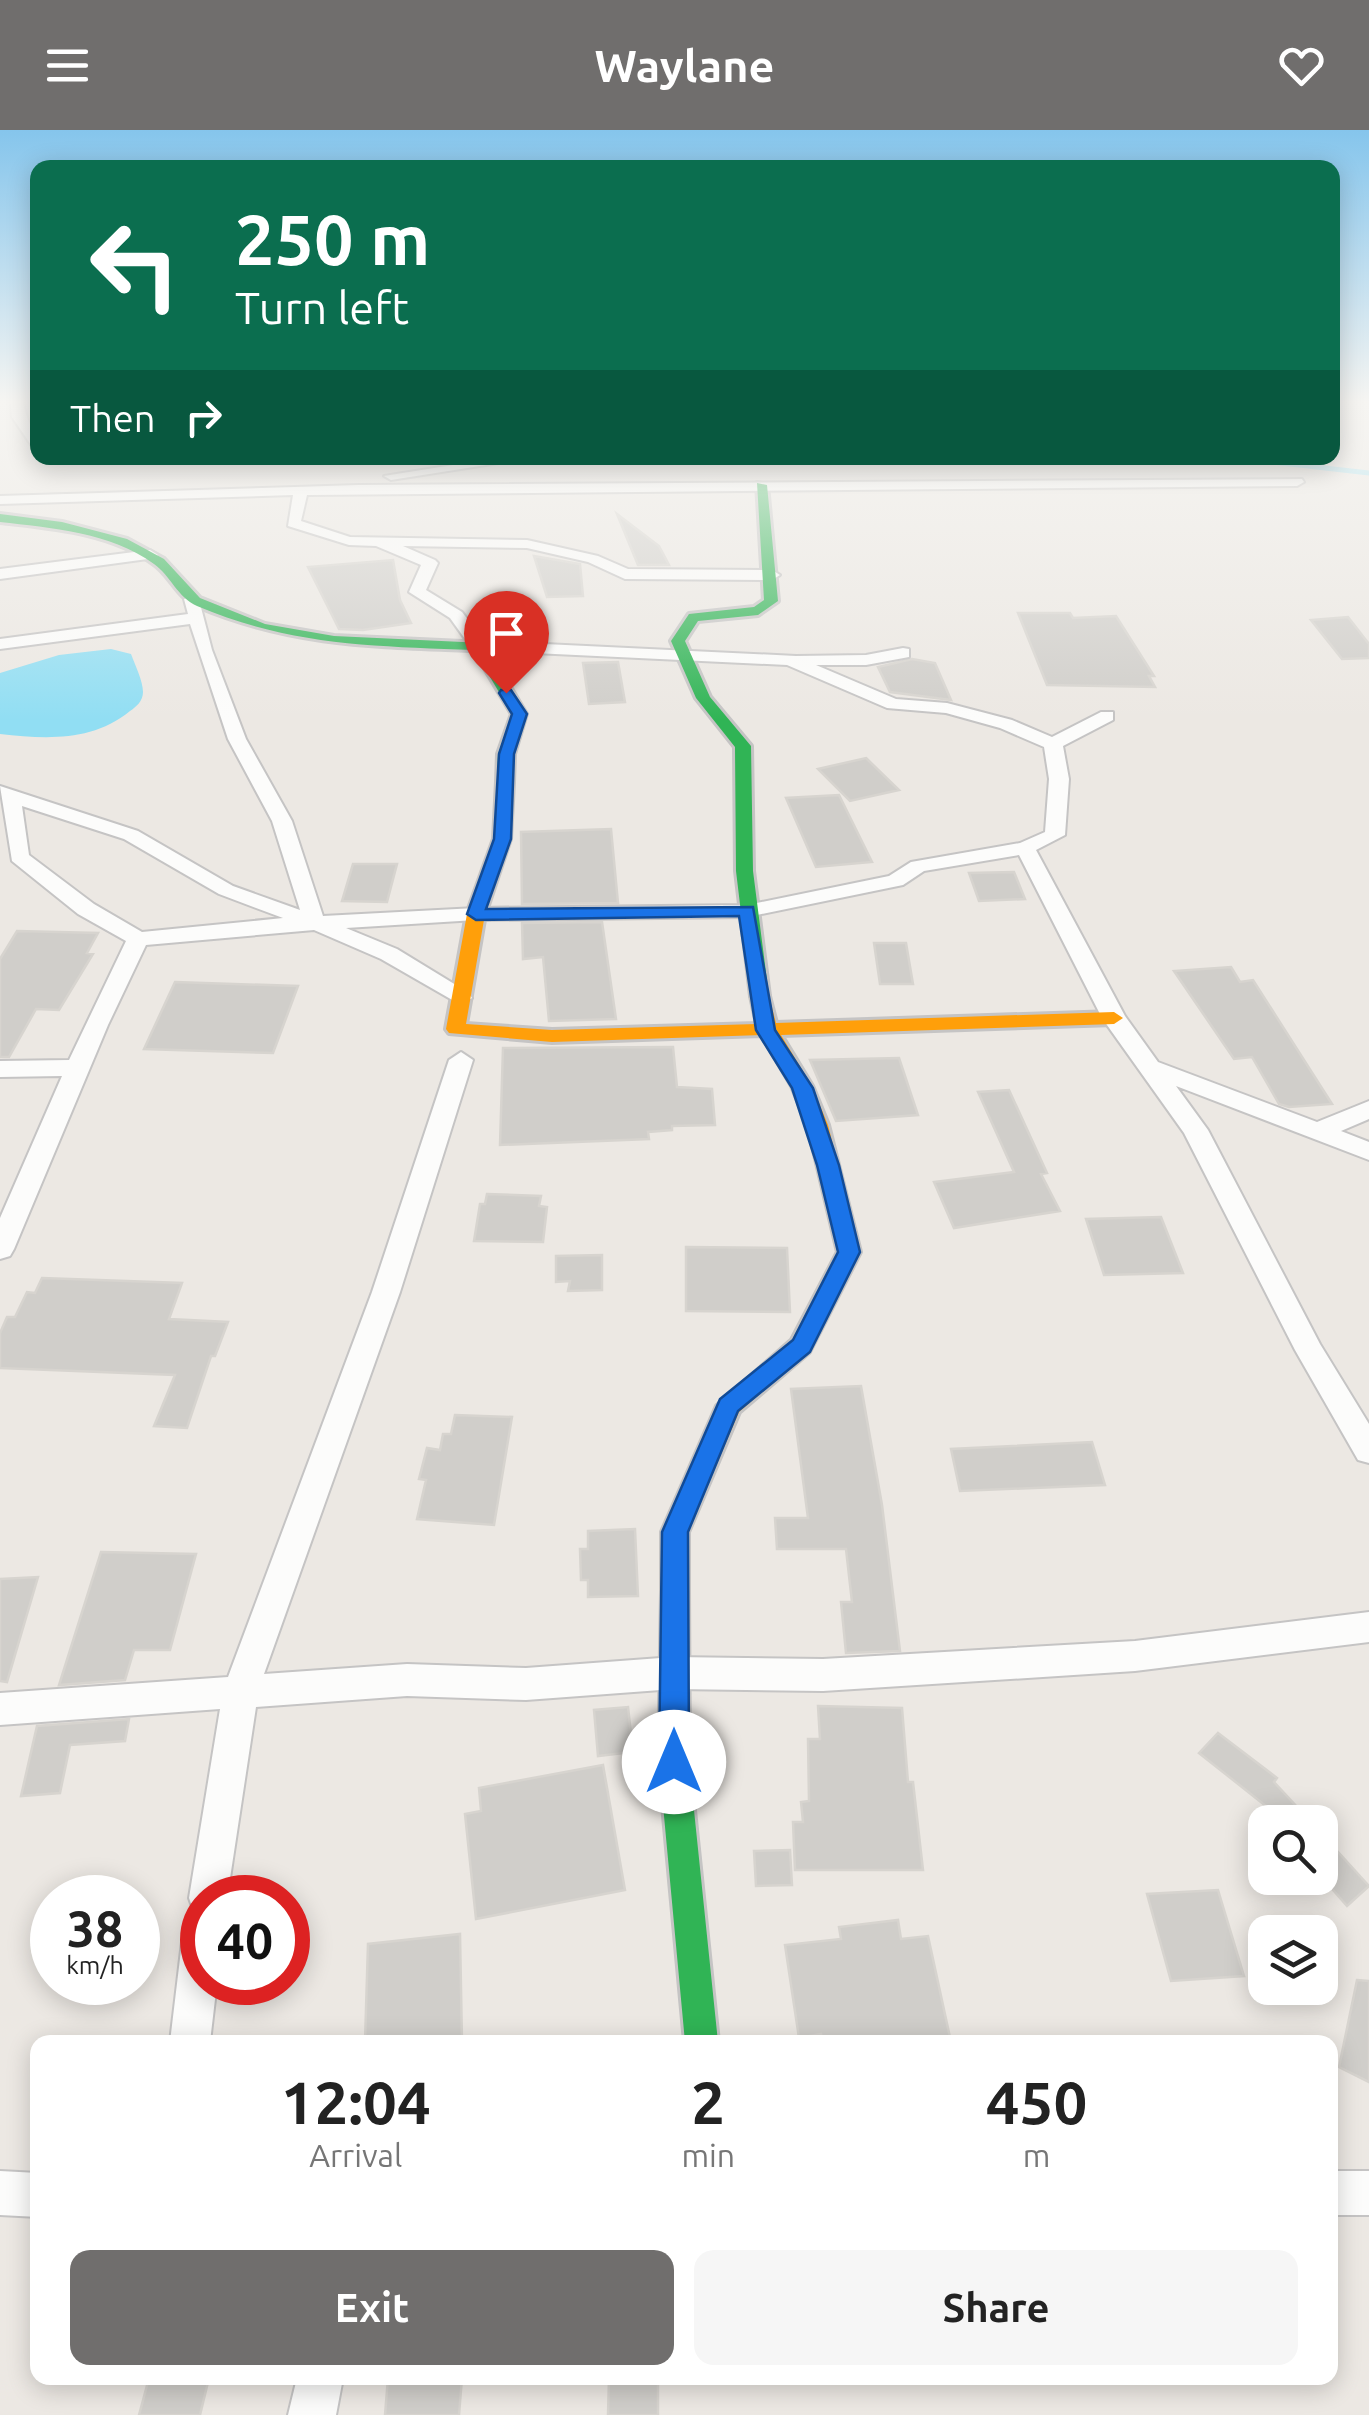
<!DOCTYPE html>
<style>
body{margin:0;font-family:Ubuntu,sans-serif;background:#f6f6f6;color:#222;height:100vh;display:flex;flex-direction:column;font-size:38px;white-space:nowrap}
*{box-sizing:border-box;margin:0}
p{font-size:32px;color:#767676}
.icon{flex:none;width:55px;height:55px;fill:none;stroke:currentColor;stroke-width:2;stroke-linecap:round;stroke-linejoin:round}
.map{position:relative;flex:1;overflow:hidden}
.panel{position:absolute;left:30px;top:1905px;width:1308px;height:350px;display:flex;flex-direction:column;background:#fff;border-radius:20px;box-shadow:0 5px 25px #0003}
.panel>*{flex:none}
.hud{position:absolute;left:30px;top:30px;width:1310px;height:305px;border-radius:20px;box-shadow:0 5px 25px #0003;background:#0b6e4f;color:#fff;overflow:hidden}
.tools{position:absolute;left:1248px;top:1675px;display:grid;gap:20px}
.tools a{display:grid;place-items:center;width:90px;height:90px;border-radius:20px;background:#fff;box-shadow:0 5px 25px #0003;font-size:50px}
.speed{position:absolute;left:30px;top:1745px;display:flex;gap:20px;font-size:50px;font-weight:700;text-align:center}
.speed>*{display:grid;place-content:center;width:130px;height:130px;border-radius:50%;background:#fff;box-shadow:0 5px 25px #0003;line-height:1}
.speed small{font-size:25px;font-weight:400}
.speed .limit{border:15px solid #d22;background:#fff;color:#111}
.pin{position:absolute;display:grid;place-items:center;width:85px;height:85px;color:#fff;margin:-102px -42px;border-radius:50% 50% 50% 0;rotate:-45deg;box-shadow:0 0 10px #0007}
.pin .icon{rotate:45deg}
.me{position:absolute;width:110px;margin:-55px;rotate:0deg;stroke-linejoin:round;filter:drop-shadow(0 0 8px #0008)}
.turn{display:flex;align-items:center;gap:35px;height:210px;padding:0 40px;font-size:45px}
.turn .icon{width:130px;height:130px;stroke-width:2.5}
.turn b{display:block;font-size:70px;line-height:85px}
.then{display:flex;align-items:center;height:95px;padding:0 40px;background:#0003;gap:20px;font-size:38px}
.eta{display:flex;justify-content:space-evenly;align-items:center;height:170px;text-align:center}
.eta b{font-size:60px;font-weight:700;line-height:70px}
.button{display:flex;gap:20px;margin-top:auto;padding:20px 40px}
.button a{flex:1;height:115px;border-radius:20px;background:#706e6d;color:#fff;font-size:40px;font-weight:700;line-height:115px;text-align:center}
.button a+a{background:#f6f6f6;color:#222}
header{display:flex;justify-content:space-between;align-items:center;height:130px;padding:0 40px;background:#706e6d;color:#fff;font-size:45px;font-weight:700}
.map>svg:first-child{display:block}
.water{fill:#91def3}
.lines{fill:none;stroke-linecap:round;stroke-linejoin:round}
.stream{stroke:#91def3;stroke-width:5}
.building{fill:#d0ceca;stroke:#d7d4cf;stroke-width:2.5}
.street-casing{stroke:#c5c4c4;stroke-width:4}
.fast-casing{stroke:#c5c4c4;stroke-width:6}
.slow-casing{stroke:#c5c4c4;stroke-width:6}
.street{fill:#fcfcfb;fill-rule:evenodd}
.fast{fill:#30b455;fill-rule:evenodd}
.slow{fill:#ff9f0a;fill-rule:evenodd}
.route{fill:#1a73e8;stroke:#114b97;stroke-width:2.5}
</style>
<header><svg class="icon" aria-label="menu" viewBox="0 0 24 24"><path d="M4 6h16M4 12h16M4 18h16"/></svg>Waylane<svg class="icon" aria-label="heart" viewBox="0 0 24 24"><path d="M12 20l-8-8c-3-5 5-10 8-4 3-6 11-1 8 4z"/></svg></header>
<div class="map">
<svg width="1369" height="2285" viewBox="0 0 1369 2285">
<rect width="100%" height="100%" fill="#ece8e3"/>
<!-- water -->
<path class="water" d="M 111,519 L 131,524 C 135,535 143,551 143,562 C 143,571 136,577 130,581 C 92,612 46,609 0,604 L 0,543 L 59,525 Z"/>
<g class="lines">
<!-- stream -->
<path class="stream" d="M 1237,328 L 1369,343"/>
</g>
<!-- building -->
<path class="building" d="M 617,384 L 659,416 L 669,435 L 638,435 Z
M 534,426 L 580,434 L 583,466 L 547,467 Z
M 393,430 L 400,470 L 411,493 L 363,500 L 339,499 L 308,437 Z
M 1018,483 L 1070,483 L 1073,488 L 1116,486 L 1154,546 L 1149,546 L 1155,557 L 1047,555 Z
M 1348,487 L 1369,514 L 1369,528 L 1342,529 L 1311,490 Z
M 912,529 L 935,533 L 951,570 L 890,562 L 878,537 Z
M 618,532 L 625,572 L 589,574 L 583,533 Z
M 866,628 L 899,660 L 850,671 L 818,639 Z
M 839,665 L 872,732 L 816,737 L 786,668 Z
M 611,699 L 618,773 L 522,774 L 521,702 Z
M 353,734 L 397,734 L 387,772 L 342,771 Z
M 1014,742 L 1025,769 L 979,771 L 969,743 Z
M 602,792 L 616,889 L 549,891 L 543,827 L 523,829 L 522,793 Z
M 17,801 L 98,803 L 87,823 L 93,824 L 59,880 L 36,879 L 9,927 L 0,927 L 0,829 Z
M 874,813 L 906,813 L 913,854 L 880,854 Z
M 1231,837 L 1240,852 L 1253,850 L 1332,974 L 1289,977 L 1279,974 L 1252,927 L 1234,929 L 1174,841 Z
M 175,852 L 298,856 L 273,923 L 144,919 Z
M 673,917 L 677,957 L 712,959 L 715,995 L 672,996 L 672,1000 L 648,1002 L 649,1009 L 500,1015 L 503,918 Z
M 899,928 L 918,985 L 836,991 L 810,930 Z
M 1009,960 L 1047,1043 L 1041,1044 L 1060,1081 L 954,1098 L 934,1052 L 1014,1042 L 978,962 Z
M 487,1064 L 541,1066 L 539,1076 L 547,1077 L 543,1112 L 474,1111 L 480,1074 L 485,1074 Z
M 1161,1087 L 1183,1143 L 1104,1145 L 1086,1089 Z
M 686,1117 L 787,1118 L 790,1182 L 686,1181 Z
M 602,1125 L 602,1160 L 568,1161 L 570,1151 L 556,1152 L 556,1126 Z
M 42,1148 L 182,1153 L 169,1189 L 228,1192 L 215,1226 L 211,1226 L 187,1298 L 154,1296 L 175,1245 L 0,1238 L 0,1203 L 7,1187 L 15,1187 L 27,1162 L 35,1163 Z
M 861,1256 L 882,1375 L 900,1521 L 846,1523 L 841,1472 L 852,1472 L 846,1419 L 777,1419 L 775,1388 L 808,1388 L 791,1259 Z
M 455,1285 L 512,1287 L 494,1395 L 417,1389 L 426,1350 L 419,1349 L 427,1318 L 440,1320 L 443,1304 L 451,1304 Z
M 1092,1312 L 1105,1355 L 960,1361 L 951,1319 Z
M 635,1399 L 638,1466 L 588,1467 L 588,1450 L 581,1450 L 580,1419 L 588,1419 L 588,1401 Z
M 101,1422 L 196,1424 L 170,1520 L 134,1520 L 125,1550 L 59,1555 Z
M 38,1447 L 7,1552 L 0,1551 L 0,1449 Z
M 818,1576 L 902,1578 L 908,1652 L 913,1652 L 923,1740 L 795,1740 L 793,1692 L 803,1692 L 801,1672 L 809,1671 L 808,1609 L 820,1609 Z
M 628,1577 L 633,1622 L 598,1626 L 594,1580 Z
M 129,1589 L 125,1611 L 70,1615 L 60,1663 L 21,1666 L 37,1596 Z
M 1218,1603 L 1277,1648 L 1274,1652 L 1311,1692 L 1286,1692 L 1199,1623 Z
M 603,1635 L 625,1760 L 476,1789 L 465,1684 L 481,1681 L 479,1658 Z
M 1320,1702 L 1369,1756 L 1347,1776 L 1320,1745 Z
M 790,1720 L 792,1755 L 756,1756 L 754,1721 Z
M 1218,1760 L 1244,1846 L 1171,1851 L 1147,1764 Z
M 898,1790 L 901,1809 L 928,1806 L 951,1912 L 823,1912 L 821,1904 L 799,1908 L 785,1815 L 841,1809 L 839,1797 Z
M 460,1804 L 462,1912 L 365,1912 L 368,1814 Z
M 1357,1850 L 1369,1851 L 1369,1952 L 1339,1937 Z
M 149,2248 L 209,2248 L 200,2285 L 139,2285 Z
M 388,2248 L 462,2248 L 459,2285 L 385,2285 Z
M 609,2248 L 658,2248 L 658,2285 L 608,2285 Z"/>
<g class="lines">
<defs>
<path id="street" d="M 11,270 L 23,270 C 25,291 38,304 38,325 L 12,287 Z
M 497,328 L 530,328 L 391,350 L 384,346 Z
M 1302,349 L 1304,352 L 1297,356 L 307,365 L 301,391 L 350,407 L 527,410 L 598,426 L 628,439 L 772,440 L 780,445 L 772,450 L 625,449 L 588,432 L 527,418 L 403,416 L 435,430 L 438,433 L 426,460 L 462,482 L 484,511 L 796,526 L 866,525 L 903,518 L 909,519 L 909,527 L 866,535 L 816,535 L 896,569 L 947,573 L 1012,590 L 1052,607 L 1101,582 L 1113,582 L 1113,590 L 1063,616 L 1069,649 L 1065,705 L 1036,720 L 1125,886 L 1158,932 L 1317,992 L 1369,971 L 1369,989 L 1341,1001 L 1369,1012 L 1369,1030 L 1176,956 L 1208,1000 L 1320,1214 L 1369,1294 L 1369,1333 L 1358,1330 L 1295,1220 L 1184,1003 L 1102,888 L 1019,725 L 924,741 L 903,755 L 747,787 L 476,790 L 346,798 L 397,819 L 469,863 L 472,868 L 461,875 L 381,829 L 314,800 L 146,815 L 108,895 L 14,1119 L 10,1126 L 0,1129 L 0,1088 L 62,946 L 0,947 L 0,931 L 69,930 L 126,811 L 78,784 L 12,731 L 0,656 L 138,701 L 233,756 L 300,780 L 272,691 L 228,609 L 190,494 L 0,519 L 0,509 L 188,484 L 184,469 L 198,466 L 212,520 L 246,609 L 292,691 L 323,786 L 476,778 L 747,775 L 889,746 L 911,732 L 1020,713 L 1045,702 L 1049,649 L 1044,617 L 1000,598 L 946,583 L 887,578 L 787,535 L 473,520 L 450,488 L 409,462 L 421,435 L 376,416 L 349,415 L 288,396 L 293,365 L 0,374 L 0,366 L 359,355 ZM 22,676 L 124,709 L 219,764 L 283,788 L 142,802 L 94,774 L 29,725 Z
M 150,420 L 158,425 L 155,428 L 0,449 L 0,439 Z
M 461,922 L 473,930 L 400,1162 L 264,1544 L 407,1534 L 526,1538 L 674,1527 L 823,1529 L 1135,1511 L 1369,1482 L 1369,1512 L 1135,1541 L 823,1561 L 674,1559 L 526,1570 L 407,1566 L 256,1577 L 227,1768 L 202,1768 L 202,1785 L 194,1782 L 189,1768 L 220,1579 L 0,1595 L 0,1563 L 228,1547 L 372,1162 L 449,930 Z
M 202,1792 L 202,1852 L 217,1852 L 210,1912 L 170,1912 L 182,1812 L 188,1798 Z
M 0,2041 L 38,2043 L 38,2087 L 0,2085 Z
M 1330,2041 L 1369,2041 L 1369,2085 L 1330,2085 Z
M 297,2248 L 343,2248 L 336,2285 L 288,2285 Z"/>
<path id="fast" d="M 757,353 L 767,355 L 778,471 L 758,485 L 698,491 L 685,511 L 710,567 L 751,616 L 753,741 L 769,866 L 760,872 L 751,866 L 736,741 L 735,617 L 696,568 L 671,511 L 689,484 L 754,477 L 764,470 Z
M 0,384 L 62,392 L 127,409 L 164,429 L 200,468 L 265,494 L 334,506 L 484,513 L 526,584 L 514,624 L 513,652 L 505,657 L 497,652 L 498,624 L 512,584 L 474,520 C 373,516 292,516 197,476 C 178,468 170,445 154,434 C 110,402 51,398 0,392 Z
M 675,1450 L 685,1454 L 688,1462 L 689,1632 L 718,1912 L 685,1912 L 659,1632 L 662,1462 L 665,1454 Z"/>
<path id="slow" d="M 505,647 L 513,652 L 510,709 L 485,784 L 466,894 L 552,900 L 757,894 L 751,866 L 760,860 L 769,866 L 776,893 L 1114,882 L 1123,888 L 1114,894 L 781,905 L 812,956 L 828,995 L 860,1122 L 809,1222 L 739,1282 L 688,1402 L 688,1462 L 685,1470 L 675,1474 L 665,1470 L 662,1462 L 662,1402 L 717,1276 L 792,1210 L 838,1122 L 808,995 L 792,956 L 762,905 L 552,912 L 449,903 L 446,899 L 467,784 L 494,709 L 497,652 Z"/>
</defs>
<!-- street casing -->
<use href="#street" class="street-casing"/>
<!-- fast casing -->
<use href="#fast" class="fast-casing"/>
<!-- slow casing -->
<use href="#slow" class="slow-casing"/>
<!-- street -->
<use href="#street" class="street"/>
<!-- fast -->
<use href="#fast" class="fast"/>
<!-- slow -->
<use href="#slow" class="slow"/>
</g>
<!-- sky -->
<linearGradient id="sky" x2="0" y2="1"><stop stop-color="#85c5ec"/><stop offset="0.46" stop-color="#f6f5f2"/><stop offset="1" stop-color="#f6f5f2" stop-opacity="0"/></linearGradient>
<rect width="1369" height="590" fill="url(#sky)"/>
<!-- route -->
<path class="route" d="M 501,560 L 511,560 L 527,584 L 514,624 L 511,709 L 486,779 L 753,777 L 775,900 L 813,958 L 839,1035 L 860,1122 L 810,1222 L 738,1281 L 688,1402 L 689,1632 L 685,1642 L 674,1646 L 664,1642 L 659,1632 L 662,1402 L 720,1269 L 793,1210 L 838,1122 L 817,1035 L 792,958 L 756,900 L 739,786 L 476,790 L 467,784 L 494,709 L 499,624 L 512,584 L 499,563 Z"/>
</svg>
<div class="tools">
<a><svg class="icon" aria-label="search" viewBox="0 0 24 24"><circle cx="10" cy="10" r="6"/><path d="M15 15l6 6"/></svg></a>
<a><svg class="icon" aria-label="layers" viewBox="0 0 24 24"><path d="M12 4l9 5-9 5-9-5zM3 14l9 5 9-5"/></svg></a>
</div>
<div class="speed"><div>38<small>km/h</small></div><div class="limit">40</div></div>
<div class="pin" style="left:506px;top:563px;background:#d93025"><svg class="icon" aria-label="arrive" viewBox="0 0 24 24"><path d="M6 21V4h12l-3 4 3 4H6"/></svg></div>
<svg class="me" style="left:674px;top:1632px" viewBox="-20 -20 40 40"><circle r="19" fill="#fff"/><path d="M0-13L10 11 0 6-10 11z" fill="#1a73e8"/></svg>
<div class="hud">
<div class="turn"><svg class="icon" aria-label="left" viewBox="0 0 24 24"><path d="M17 20v-9H6M10 6l-5 5 5 5"/></svg><div><b>250 m</b>Turn left</div></div>
<div class="then">Then<svg class="icon" aria-label="right" viewBox="0 0 24 24"><path d="M7 20v-9h11M14 6l5 5-5 5"/></svg></div>
</div>
<section class="panel">
<div class="eta">
<div><b>12:04</b><p>Arrival</p></div>
<div><b>2</b><p>min</p></div>
<div><b>450</b><p>m</p></div>
</div>
<div class="button"><a>Exit</a><a>Share</a></div>
</section>
</div>
